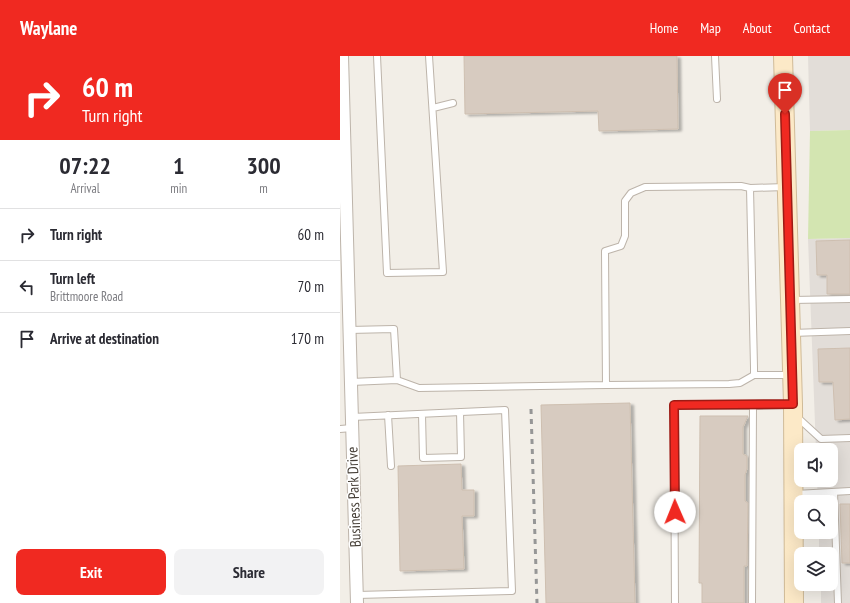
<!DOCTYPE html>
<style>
body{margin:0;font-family:"PT Sans Narrow",sans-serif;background:#f2f2f3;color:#2b2b33;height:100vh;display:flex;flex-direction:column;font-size:15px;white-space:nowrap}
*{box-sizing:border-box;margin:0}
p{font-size:13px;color:#7c7c81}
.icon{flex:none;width:22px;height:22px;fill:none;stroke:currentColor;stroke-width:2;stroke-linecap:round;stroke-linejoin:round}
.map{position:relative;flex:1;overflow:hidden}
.side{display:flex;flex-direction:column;background:#fff;width:340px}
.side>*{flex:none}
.guide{background:#f02921;color:#fff;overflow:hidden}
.tools{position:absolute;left:454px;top:387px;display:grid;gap:8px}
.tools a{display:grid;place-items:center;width:44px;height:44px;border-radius:8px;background:#fff;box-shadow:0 4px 16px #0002;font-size:20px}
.pin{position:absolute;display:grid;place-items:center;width:34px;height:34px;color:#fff;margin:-41px -17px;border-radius:50% 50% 50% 0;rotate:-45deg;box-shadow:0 0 4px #0007}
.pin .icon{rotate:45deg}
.me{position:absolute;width:44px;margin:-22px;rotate:359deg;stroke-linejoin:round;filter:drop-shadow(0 0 3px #0008)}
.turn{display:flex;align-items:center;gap:14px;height:84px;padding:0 16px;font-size:18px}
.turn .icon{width:52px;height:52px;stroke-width:2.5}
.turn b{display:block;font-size:28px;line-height:34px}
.eta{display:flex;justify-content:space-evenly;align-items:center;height:68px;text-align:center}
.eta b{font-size:24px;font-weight:700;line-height:28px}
.action{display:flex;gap:8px;margin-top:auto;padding:8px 16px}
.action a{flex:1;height:46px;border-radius:8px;background:#f02921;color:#fff;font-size:16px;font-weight:700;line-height:46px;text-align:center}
.action a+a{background:#f2f2f3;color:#2b2b33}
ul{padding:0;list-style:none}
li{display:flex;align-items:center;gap:12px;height:52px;padding:0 16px;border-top:1px solid #e1e1e2}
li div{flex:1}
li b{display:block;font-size:15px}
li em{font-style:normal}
header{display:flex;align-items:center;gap:24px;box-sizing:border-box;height:56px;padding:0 20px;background:#f02921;color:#fff}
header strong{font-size:19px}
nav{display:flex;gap:22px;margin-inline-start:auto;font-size:14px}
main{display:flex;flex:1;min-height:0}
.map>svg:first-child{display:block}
.industrial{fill:#e2ddd8}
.green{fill:#d3e5b1}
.building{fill:#d7cbc0;stroke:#cebfb0;filter:url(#shadow)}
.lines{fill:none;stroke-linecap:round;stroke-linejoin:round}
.service-casing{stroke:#bdb4aa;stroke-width:8}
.minor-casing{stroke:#bdb4aa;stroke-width:14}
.secondary-casing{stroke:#d0bb98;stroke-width:20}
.service{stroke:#fff;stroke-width:6}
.minor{stroke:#fff;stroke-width:12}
.secondary{stroke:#fce9c7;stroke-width:18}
.rail{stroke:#969696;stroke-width:3;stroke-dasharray:5 5;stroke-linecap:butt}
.route-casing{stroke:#9c1b15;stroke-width:10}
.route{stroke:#f02921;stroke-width:7}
.labels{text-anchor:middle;stroke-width:3;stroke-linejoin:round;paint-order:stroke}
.street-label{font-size:15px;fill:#453e36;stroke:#fff}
</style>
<header>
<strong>Waylane</strong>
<nav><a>Home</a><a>Map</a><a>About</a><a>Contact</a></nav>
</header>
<main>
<section class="side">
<div class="guide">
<div class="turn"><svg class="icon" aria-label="right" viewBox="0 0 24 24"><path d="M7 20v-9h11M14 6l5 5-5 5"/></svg><div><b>60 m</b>Turn right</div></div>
</div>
<div class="eta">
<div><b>07:22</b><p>Arrival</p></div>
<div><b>1</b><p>min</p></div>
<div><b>300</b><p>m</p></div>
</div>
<ul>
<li><svg class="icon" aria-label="right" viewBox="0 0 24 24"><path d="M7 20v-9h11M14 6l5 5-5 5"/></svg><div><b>Turn right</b></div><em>60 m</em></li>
<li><svg class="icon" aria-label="left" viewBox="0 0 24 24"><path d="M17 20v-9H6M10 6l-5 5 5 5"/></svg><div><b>Turn left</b><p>Brittmoore Road</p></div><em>70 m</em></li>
<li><svg class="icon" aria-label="arrive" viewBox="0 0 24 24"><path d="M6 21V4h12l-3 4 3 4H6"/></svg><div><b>Arrive at destination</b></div><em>170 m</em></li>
</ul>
<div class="action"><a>Exit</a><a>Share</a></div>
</section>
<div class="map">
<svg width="510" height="547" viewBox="0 0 510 547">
<defs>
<filter id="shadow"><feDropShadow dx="3.5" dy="2" stdDeviation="1" flood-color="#0004"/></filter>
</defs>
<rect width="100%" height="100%" fill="#f2eee7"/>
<!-- industrial -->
<path class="industrial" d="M 468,0 L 510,0 L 510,74 L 470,75 Z
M 510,182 L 510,547 L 481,547 L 481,528 L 491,528 L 491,498 L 479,498 L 479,476 L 491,476 L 491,446 L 478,446 L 477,424 L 491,424 L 491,394 L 476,394 L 468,183 Z"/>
<!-- green -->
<path class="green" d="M 510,74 L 510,182 L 468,183 L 470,75 Z"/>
<!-- building -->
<path class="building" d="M 124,0 L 337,0 L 338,73 L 259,75 L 258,55 L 125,58 Z
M 510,184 L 510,238 L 487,238 L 487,219 L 477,219 L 476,185 Z
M 510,292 L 510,363 L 495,364 L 493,326 L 479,326 L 478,293 Z
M 290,347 L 295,547 L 206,547 L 201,349 Z
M 360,360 L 408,360 L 403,371 L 403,398 L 407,400 L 407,413 L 405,419 L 405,445 L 408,447 L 407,510 L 404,510 L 404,547 L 362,547 L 362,527 L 359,527 Z
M 121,408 L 122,434 L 134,434 L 134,460 L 122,460 L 124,513 L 60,515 L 58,410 Z
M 500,448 L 510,448 L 510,507 L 502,507 Z"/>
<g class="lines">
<defs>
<path id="service" d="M 37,0 L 47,217 L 103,216 L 89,0
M 375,0 L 377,43
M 93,52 L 113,47
M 446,131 L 410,132 L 414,311 L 414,319 L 450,319
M 410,132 L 401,130 L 305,131 L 291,137 L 285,145 L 285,180 L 281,190 L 265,195 L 266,329 L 389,328 L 400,327 L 414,319
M 452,244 L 510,243
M 9,274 L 54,273 L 57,324
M 452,277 L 510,275
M 11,326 L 57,324 L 79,332 L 266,329
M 413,350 L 451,349
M 82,358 L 83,402 L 121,401 L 120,356
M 48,359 L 51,410
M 12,361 L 165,354 L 172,535 L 17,539
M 457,361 L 481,383 L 510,382
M 0,373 L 12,372
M 494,436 L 498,547
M 455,438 L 510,435
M 335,547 L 334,349 L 413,350 L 412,547"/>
<path id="minor" d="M 2,0 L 17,547"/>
<path id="secondary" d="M 443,0 L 453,348 L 454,547"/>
</defs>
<!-- service casing -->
<use href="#service" class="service-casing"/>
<!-- minor casing -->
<use href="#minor" class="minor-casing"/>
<!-- secondary casing -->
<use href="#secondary" class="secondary-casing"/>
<!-- service -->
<use href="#service" class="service"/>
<!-- minor -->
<use href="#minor" class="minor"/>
<!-- secondary -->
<use href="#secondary" class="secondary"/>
<!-- rail -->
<path class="rail" d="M 191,353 L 197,547"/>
</g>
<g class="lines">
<defs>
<path id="route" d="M 335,456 L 334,349 L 453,348 L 445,58"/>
</defs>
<!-- route casing -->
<use href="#route" class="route-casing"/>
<!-- route -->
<use href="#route" class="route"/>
</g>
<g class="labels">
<!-- street labels -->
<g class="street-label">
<text transform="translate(14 441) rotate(-92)" y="5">Business Park Drive</text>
</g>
</g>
</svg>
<div class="tools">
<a><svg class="icon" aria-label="sound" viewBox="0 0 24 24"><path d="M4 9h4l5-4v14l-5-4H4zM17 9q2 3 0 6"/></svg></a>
<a><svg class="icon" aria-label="search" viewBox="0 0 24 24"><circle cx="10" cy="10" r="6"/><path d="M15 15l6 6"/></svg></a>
<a><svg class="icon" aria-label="layers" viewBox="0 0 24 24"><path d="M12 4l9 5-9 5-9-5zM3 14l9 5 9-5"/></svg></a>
</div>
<div class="pin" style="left:445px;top:58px;background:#d93025"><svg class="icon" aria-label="arrive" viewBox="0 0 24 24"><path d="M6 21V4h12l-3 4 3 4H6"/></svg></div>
<svg class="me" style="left:335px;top:456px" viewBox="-20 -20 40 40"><circle r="19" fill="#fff"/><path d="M0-13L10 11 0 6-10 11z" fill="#f02921"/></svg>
</div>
</main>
